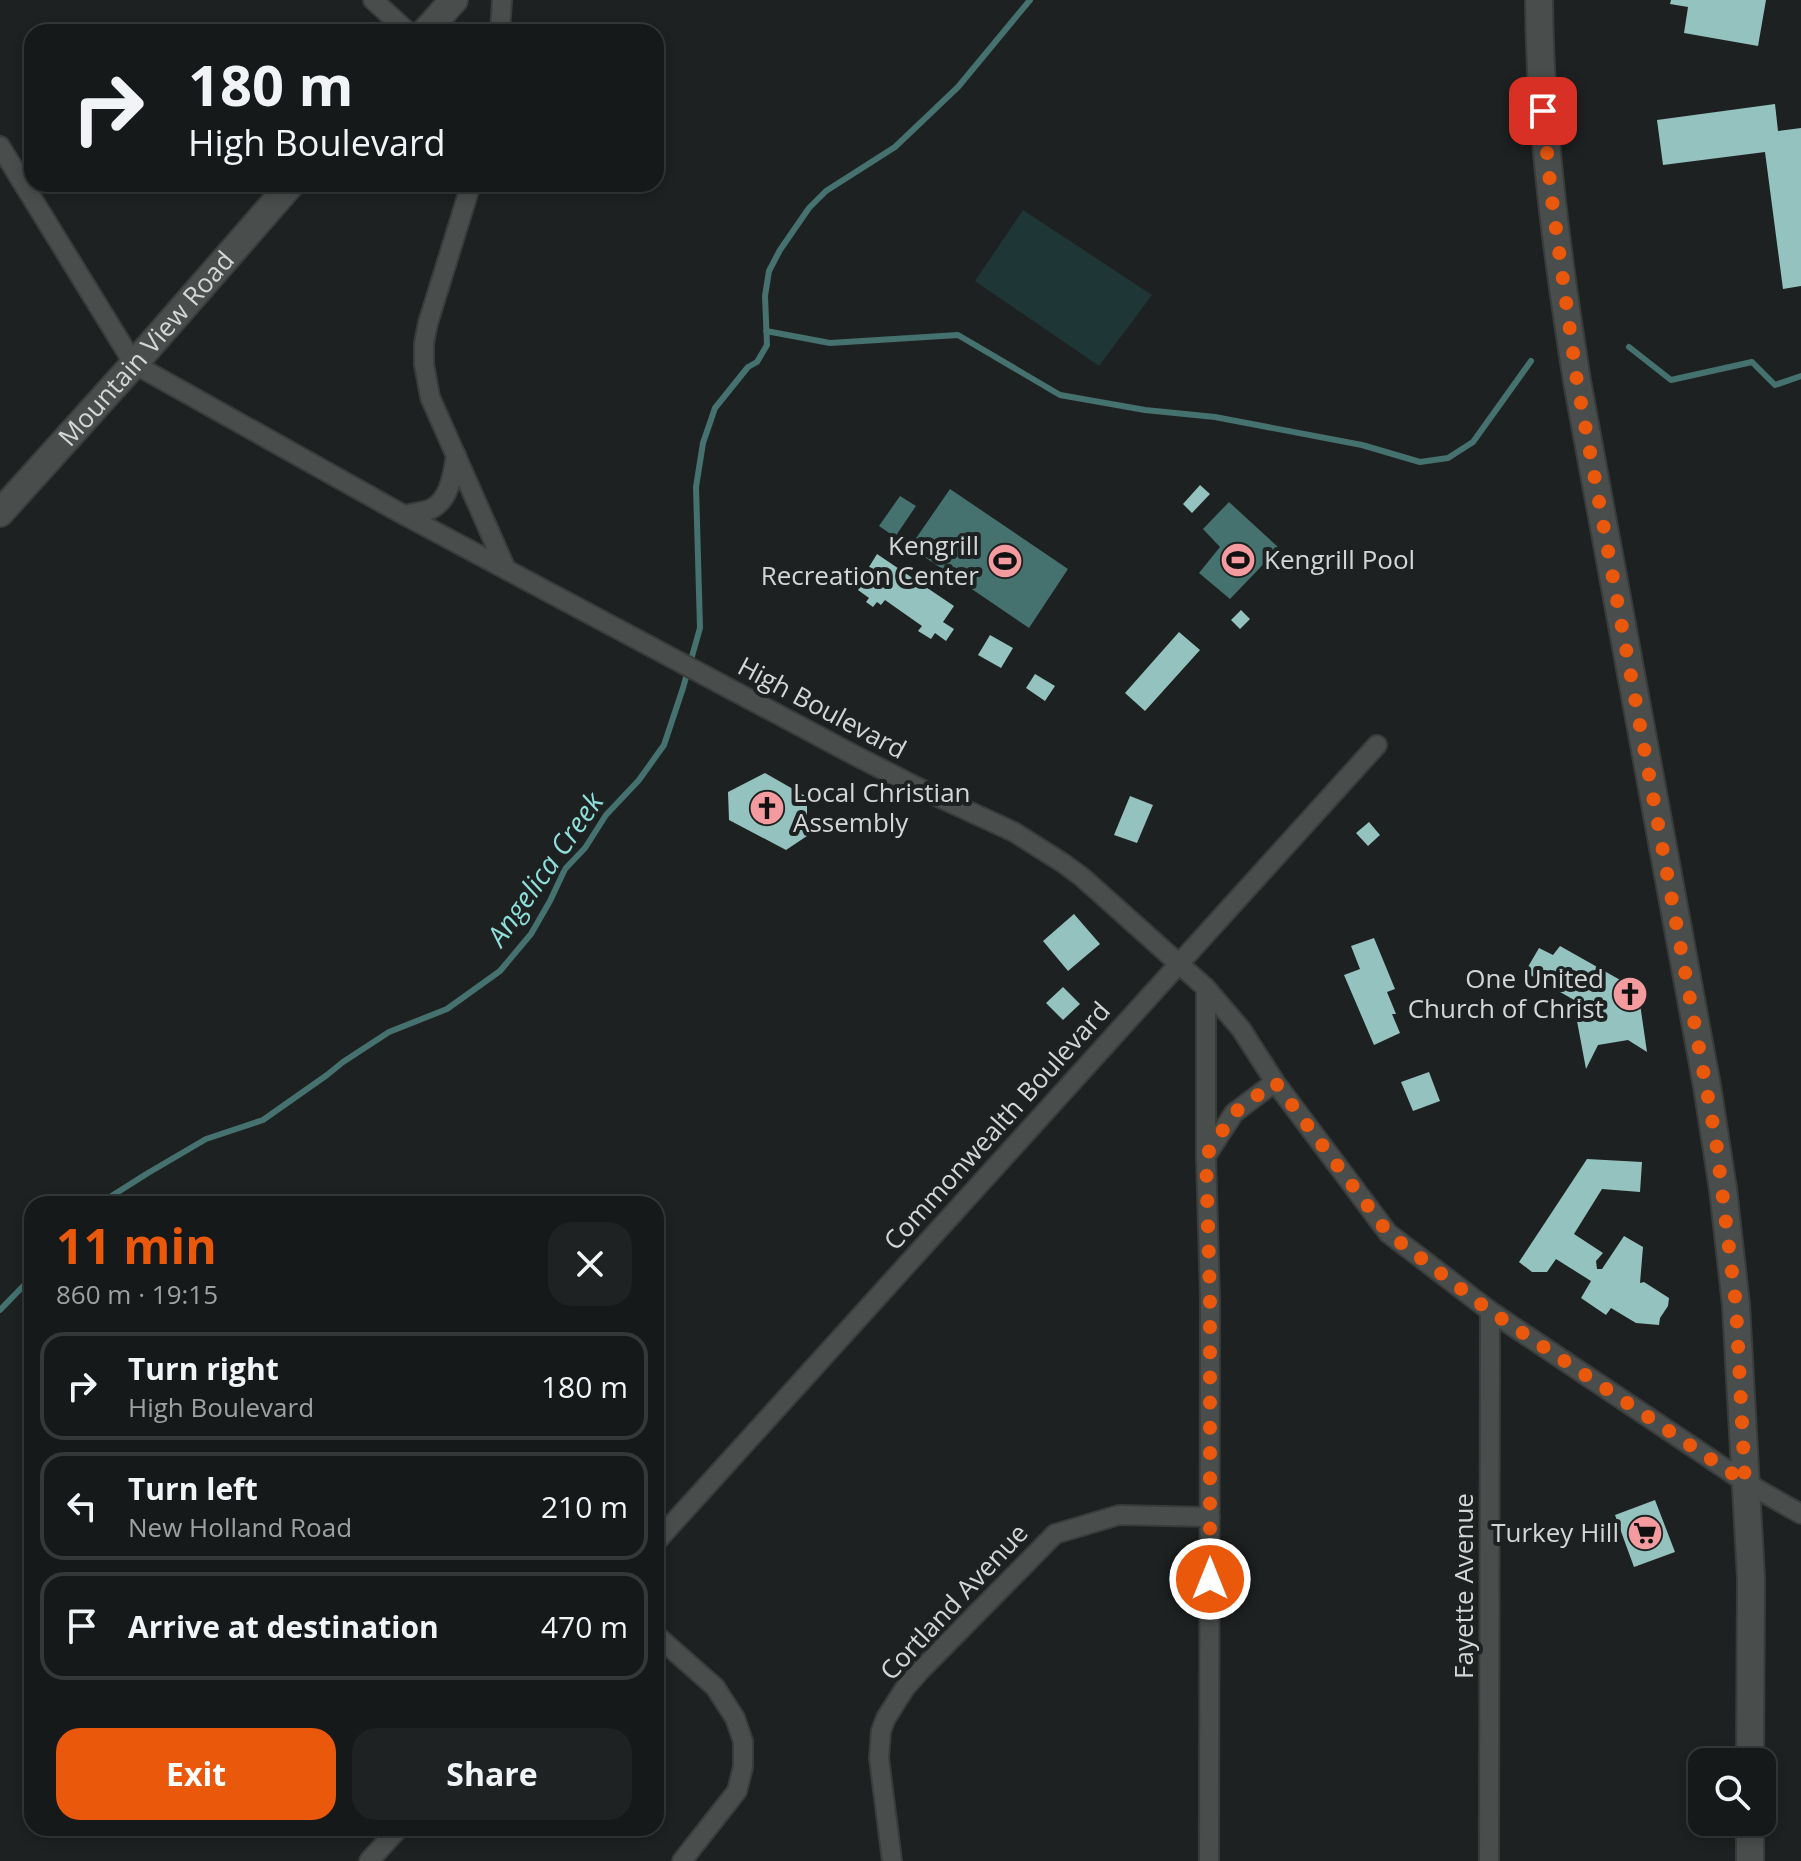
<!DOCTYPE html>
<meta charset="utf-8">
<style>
body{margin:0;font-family:"Open Sans",sans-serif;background:#1f2222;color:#f1f3f6;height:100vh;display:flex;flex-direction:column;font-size:30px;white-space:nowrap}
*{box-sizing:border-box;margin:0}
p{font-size:26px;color:#9ea0a2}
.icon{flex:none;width:44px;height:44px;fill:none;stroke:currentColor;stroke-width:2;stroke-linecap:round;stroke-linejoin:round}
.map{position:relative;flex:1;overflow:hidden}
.drawer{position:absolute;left:24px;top:1196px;width:640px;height:640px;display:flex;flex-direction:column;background:#161919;border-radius:24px;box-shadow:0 4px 12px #0003,0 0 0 2px #353838}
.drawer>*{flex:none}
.hud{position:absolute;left:24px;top:24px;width:640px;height:168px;border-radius:24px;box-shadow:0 4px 12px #0003,0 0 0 2px #353838;background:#161919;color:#f1f3f6;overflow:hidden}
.tools{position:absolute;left:1688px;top:1748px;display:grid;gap:16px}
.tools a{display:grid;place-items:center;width:88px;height:88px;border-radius:16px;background:#161919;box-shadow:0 4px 12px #0003,0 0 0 2px #353838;font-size:40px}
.pin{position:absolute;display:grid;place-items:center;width:68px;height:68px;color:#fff;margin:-34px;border-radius:16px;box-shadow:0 4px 12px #0006}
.me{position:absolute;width:88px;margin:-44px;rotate:0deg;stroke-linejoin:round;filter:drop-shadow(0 0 6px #0008)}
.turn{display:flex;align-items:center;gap:28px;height:168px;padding:0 32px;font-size:36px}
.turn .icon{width:104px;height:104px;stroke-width:2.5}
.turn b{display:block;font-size:56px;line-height:68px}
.round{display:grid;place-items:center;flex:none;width:84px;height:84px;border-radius:24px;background:#1f2222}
.headline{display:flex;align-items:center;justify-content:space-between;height:136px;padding:0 32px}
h1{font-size:48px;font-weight:700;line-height:60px;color:#ea580c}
.action{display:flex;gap:16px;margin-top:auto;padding:16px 32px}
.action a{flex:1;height:92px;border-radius:24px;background:#ea580c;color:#fff;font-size:32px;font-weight:700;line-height:92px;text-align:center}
.action a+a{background:#1f2222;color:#f1f3f6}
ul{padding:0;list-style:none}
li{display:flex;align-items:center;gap:24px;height:108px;margin:0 16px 12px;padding:0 16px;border:4px solid #353838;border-radius:24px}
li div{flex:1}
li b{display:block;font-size:30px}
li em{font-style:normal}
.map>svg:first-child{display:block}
.green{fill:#1e3635}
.water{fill:#45716e}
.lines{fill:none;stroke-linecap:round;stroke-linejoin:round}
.stream{stroke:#45716e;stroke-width:6}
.building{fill:#94c2bf}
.street-casing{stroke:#393c3b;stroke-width:22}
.secondary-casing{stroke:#393c3b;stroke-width:30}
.street{stroke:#494d4c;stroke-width:18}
.secondary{stroke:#494d4c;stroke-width:26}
.route{stroke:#ea580c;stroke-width:14;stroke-dasharray:0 25.2}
.labels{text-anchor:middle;stroke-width:8;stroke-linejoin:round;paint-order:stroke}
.street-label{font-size:26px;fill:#d4d6d6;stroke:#1e2121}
.poi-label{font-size:26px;fill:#d4d6d6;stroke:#1e2121;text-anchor:end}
.water-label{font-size:28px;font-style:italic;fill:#8eded9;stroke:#1e2121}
</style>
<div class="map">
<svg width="1801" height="1861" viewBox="0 0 1801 1861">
<rect width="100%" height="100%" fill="#1e2121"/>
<!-- green -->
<path class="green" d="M 1023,210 L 1152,295 L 1099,366 L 975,281 Z"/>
<!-- water -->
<path class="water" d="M 950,489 L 1068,569 L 1029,628 L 910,547 Z
M 900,496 L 916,506 L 895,537 L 879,526 Z
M 1229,502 L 1279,548 L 1230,599 L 1199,573 L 1220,547 L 1203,529 Z"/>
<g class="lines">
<!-- stream -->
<path class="stream" d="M 766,331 L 830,343 L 958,335 L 1060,395 L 1145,410 L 1215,417 L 1362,445 L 1420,462 L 1448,458 L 1473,442 L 1531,361
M 1629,347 L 1671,380 L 1752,362 L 1775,385 L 1801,376
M 104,1204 L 110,1197 L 148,1173 L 206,1139 L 263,1120 L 327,1075 L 343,1062 L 389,1032 L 447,1009 L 500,971 L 531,934 L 550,901 L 565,869 L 585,848 L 606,815 L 639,780 L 664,745 L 683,688 L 700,628 L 696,487 L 703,443 L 715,408 L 748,367 L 757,362 L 767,345 L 765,296 L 769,271 L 780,250 L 809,208 L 826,191 L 895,147 L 958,87 L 1030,0
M 0,1310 L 32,1277"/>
</g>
<!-- building -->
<path class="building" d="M 1671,0 L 1766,0 L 1758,46 L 1684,33 L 1688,7 L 1670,4 Z
M 1775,104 L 1778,131 L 1801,128 L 1801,286 L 1783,289 L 1765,152 L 1663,165 L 1657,120 Z
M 1200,485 L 1210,494 L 1192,513 L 1183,504 Z
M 877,554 L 954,606 L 943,622 L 954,629 L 946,641 L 935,633 L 931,639 L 918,631 L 922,626 L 885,600 L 881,605 L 877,602 L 873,607 L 866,602 L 869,598 L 858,590 L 872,569 L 869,567 Z
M 1241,610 L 1250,619 L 1240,629 L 1231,620 Z
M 1179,632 L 1200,650 L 1145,711 L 1125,693 Z
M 990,635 L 1013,648 L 1001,668 L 978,655 Z
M 1035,674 L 1055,686 L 1045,701 L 1026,688 Z
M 765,773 L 807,797 L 807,836 L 786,850 L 729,820 L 728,792 Z
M 1130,796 L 1153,805 L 1137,843 L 1114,835 Z
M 1369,822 L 1380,835 L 1368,846 L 1356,833 Z
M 1074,914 L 1100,944 L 1068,971 L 1043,941 Z
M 1374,938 L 1395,989 L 1387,992 L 1396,1014 L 1392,1014 L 1400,1033 L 1374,1045 L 1344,975 L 1360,969 L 1351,946 Z
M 1560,946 L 1638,990 L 1647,1052 L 1628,1040 L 1598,1045 L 1586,1069 L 1577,1021 L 1604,1017 L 1525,972 L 1539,948 L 1553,955 Z
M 1063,987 L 1080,1004 L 1063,1020 L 1046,1003 Z
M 1429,1072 L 1440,1101 L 1413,1111 L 1401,1082 Z
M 1587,1159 L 1642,1162 L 1640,1192 L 1602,1189 L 1574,1234 L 1603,1253 L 1596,1261 L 1597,1269 L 1602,1269 L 1624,1236 L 1643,1247 L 1640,1283 L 1644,1282 L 1669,1298 L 1668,1306 L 1660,1318 L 1659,1325 L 1636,1323 L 1611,1308 L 1606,1315 L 1581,1298 L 1591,1281 L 1556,1259 L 1547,1272 L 1532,1272 L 1519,1262 Z
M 1655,1500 L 1675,1552 L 1634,1567 L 1615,1515 Z"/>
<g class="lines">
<defs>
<path id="street" d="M 373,0 L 408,32
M 500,32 L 502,0
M 0,146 L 134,364 L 404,515 L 856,756 L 923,790 L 1014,832 L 1063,863 L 1082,877 L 1206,988 L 1241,1029 L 1275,1082 L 1388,1233 L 1490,1311 L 1745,1482 L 1801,1514
M 471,184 L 428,323 L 424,343 L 424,364 L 430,397 L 506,569
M 404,515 C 412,513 423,512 431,509 C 450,500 453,473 456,455
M 1206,988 L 1206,1156 L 1210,1298 L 1209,1861
M 1206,1156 L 1234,1113 L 1275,1082
M 656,1542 L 1377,745
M 656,1635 L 715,1687 L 735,1718 L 743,1741 L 743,1767 L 737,1791 L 682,1861
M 369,1861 L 399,1828
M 892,1861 L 879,1758 L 881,1731 L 886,1718 L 905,1688 L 920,1671 L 1055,1534 L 1119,1515 L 1210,1517
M 1489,1861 L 1490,1311"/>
<g id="secondary">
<path d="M 1539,0 C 1540,128 1557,255 1577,381 L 1707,1086 L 1723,1189 L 1736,1305 L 1751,1578 L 1750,1762"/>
<path d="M 425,32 L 454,0"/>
<path id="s1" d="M 0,513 L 134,364 L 291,184"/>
<path d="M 1750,1822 L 1750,1861"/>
</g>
</defs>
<!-- street casing -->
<use href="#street" class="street-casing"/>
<!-- secondary casing -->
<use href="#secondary" class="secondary-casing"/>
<!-- street -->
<use href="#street" class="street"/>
<!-- secondary -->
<use href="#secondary" class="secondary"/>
</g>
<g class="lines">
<!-- route -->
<path class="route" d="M 1210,1579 L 1210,1298 L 1206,1156 L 1234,1113 L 1275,1082 L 1388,1233 L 1490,1311 L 1745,1482 L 1736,1305 L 1716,1141 L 1577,381 L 1551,193 L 1543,111"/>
</g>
<!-- icons -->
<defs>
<symbol id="stadium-disc" viewBox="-11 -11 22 22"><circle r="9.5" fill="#f49b9f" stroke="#1e2121"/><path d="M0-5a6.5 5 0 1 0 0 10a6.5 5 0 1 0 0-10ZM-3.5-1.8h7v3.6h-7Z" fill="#111"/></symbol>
<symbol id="church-disc" viewBox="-11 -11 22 22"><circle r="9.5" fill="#f49b9f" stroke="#1e2121"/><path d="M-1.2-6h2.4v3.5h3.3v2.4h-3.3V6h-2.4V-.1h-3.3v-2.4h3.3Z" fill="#111"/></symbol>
<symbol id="supermarket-disc" viewBox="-11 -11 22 22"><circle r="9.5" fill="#f49b9f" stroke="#1e2121"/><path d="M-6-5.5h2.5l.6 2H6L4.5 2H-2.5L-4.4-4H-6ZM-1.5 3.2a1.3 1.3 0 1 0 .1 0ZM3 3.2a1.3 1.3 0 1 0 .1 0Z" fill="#111"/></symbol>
</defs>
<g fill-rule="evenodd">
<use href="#stadium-disc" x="1218" y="540" width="40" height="40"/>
<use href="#stadium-disc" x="985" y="541" width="40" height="40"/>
<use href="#church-disc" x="747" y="788" width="40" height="40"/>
<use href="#church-disc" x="1610" y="974" width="40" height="40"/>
<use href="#supermarket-disc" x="1625" y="1513" width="40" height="40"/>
</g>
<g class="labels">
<!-- street labels -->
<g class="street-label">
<text dy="9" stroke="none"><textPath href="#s1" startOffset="220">Mountain View Road</textPath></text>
<text transform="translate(822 708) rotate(28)" y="9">High Boulevard</text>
<text transform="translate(997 1126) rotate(-48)" y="9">Commonwealth Boulevard</text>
<text transform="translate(1464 1586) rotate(-90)" y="9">Fayette Avenue</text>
<text transform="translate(954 1602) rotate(-47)" y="9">Cortland Avenue</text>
</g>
<!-- poi labels -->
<g class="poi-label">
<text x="979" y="555">Kengrill<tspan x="979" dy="30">Recreation Center</tspan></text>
<text x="1264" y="569" text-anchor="start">Kengrill Pool</text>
<text x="793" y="802" text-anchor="start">Local Christian<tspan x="793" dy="30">Assembly</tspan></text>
<text x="1604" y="988">One United<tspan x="1604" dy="30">Church of Christ</tspan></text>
<text x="1619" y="1542">Turkey Hill</text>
</g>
<!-- water labels -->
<g class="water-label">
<text transform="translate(545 869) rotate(-55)" y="10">Angelica Creek</text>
</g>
</g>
</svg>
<div class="tools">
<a><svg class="icon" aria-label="search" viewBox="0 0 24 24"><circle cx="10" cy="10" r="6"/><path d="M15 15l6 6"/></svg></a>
</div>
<div class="pin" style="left:1543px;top:111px;background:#d93025"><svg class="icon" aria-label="arrive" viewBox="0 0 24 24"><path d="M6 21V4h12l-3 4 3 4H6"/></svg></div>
<svg class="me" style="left:1210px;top:1579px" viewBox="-20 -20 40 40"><circle r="17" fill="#ea580c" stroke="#fff" stroke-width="3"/><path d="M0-11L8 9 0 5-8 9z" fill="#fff"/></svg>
<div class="hud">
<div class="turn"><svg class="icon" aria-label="right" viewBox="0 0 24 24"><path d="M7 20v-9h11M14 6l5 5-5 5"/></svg><div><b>180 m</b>High Boulevard</div></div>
</div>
<section class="drawer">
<div class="headline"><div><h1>11 min</h1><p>860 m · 19:15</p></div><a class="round"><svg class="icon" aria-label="close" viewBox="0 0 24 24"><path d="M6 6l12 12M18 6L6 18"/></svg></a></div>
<ul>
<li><svg class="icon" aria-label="right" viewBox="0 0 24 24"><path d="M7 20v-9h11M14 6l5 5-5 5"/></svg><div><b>Turn right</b><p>High Boulevard</p></div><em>180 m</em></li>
<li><svg class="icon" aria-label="left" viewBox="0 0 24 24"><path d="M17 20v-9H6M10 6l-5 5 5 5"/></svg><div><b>Turn left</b><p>New Holland Road</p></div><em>210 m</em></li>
<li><svg class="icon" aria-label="arrive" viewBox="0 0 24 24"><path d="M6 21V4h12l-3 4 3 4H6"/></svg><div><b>Arrive at destination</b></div><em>470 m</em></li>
</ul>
<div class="action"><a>Exit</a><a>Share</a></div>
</section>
</div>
